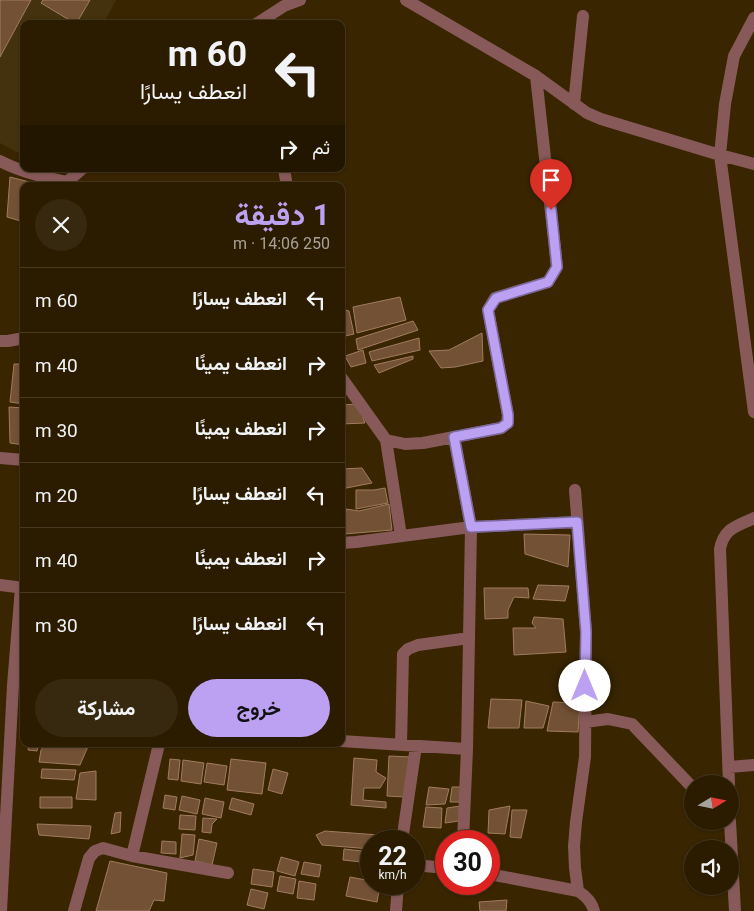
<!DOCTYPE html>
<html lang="ar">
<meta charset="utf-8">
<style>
body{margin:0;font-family:Roboto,Vazirmatn,sans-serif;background:#37290f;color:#f1f3f6;direction:rtl;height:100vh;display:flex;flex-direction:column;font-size:19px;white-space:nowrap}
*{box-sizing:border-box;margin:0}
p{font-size:16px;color:#a6a199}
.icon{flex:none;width:28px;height:28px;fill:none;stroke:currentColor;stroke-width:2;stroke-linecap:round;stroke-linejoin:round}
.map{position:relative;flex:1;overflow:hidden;direction:ltr}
.panel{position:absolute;left:20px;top:182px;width:325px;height:565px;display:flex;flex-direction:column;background:#2b1c00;border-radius:10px;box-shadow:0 1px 4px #0004,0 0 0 1px #473a22;direction:rtl}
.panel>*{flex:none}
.banner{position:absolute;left:20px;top:20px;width:325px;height:152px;border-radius:10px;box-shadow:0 1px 4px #0004,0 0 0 1px #473a22;direction:rtl;background:#2b1c00;color:#f1f3f6;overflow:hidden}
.needle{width:32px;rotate:80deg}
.tools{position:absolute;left:684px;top:775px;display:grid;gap:10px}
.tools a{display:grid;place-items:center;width:55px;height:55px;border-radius:50%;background:#2b1c00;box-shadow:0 1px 4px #0004,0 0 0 1px #473a22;font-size:25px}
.speed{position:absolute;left:360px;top:830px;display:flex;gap:10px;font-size:25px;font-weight:700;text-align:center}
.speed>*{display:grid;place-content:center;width:65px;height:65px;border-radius:50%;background:#2b1c00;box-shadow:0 1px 4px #0004,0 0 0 1px #473a22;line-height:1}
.speed small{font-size:12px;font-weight:400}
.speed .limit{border:8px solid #d22;background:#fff;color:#111}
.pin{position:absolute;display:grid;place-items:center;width:42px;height:42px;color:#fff;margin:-51px -21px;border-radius:50% 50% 50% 0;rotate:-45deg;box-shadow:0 0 5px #0007}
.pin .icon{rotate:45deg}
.me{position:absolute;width:55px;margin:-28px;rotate:0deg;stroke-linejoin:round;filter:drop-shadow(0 0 4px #0008)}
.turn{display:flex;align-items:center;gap:18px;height:105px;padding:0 15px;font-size:22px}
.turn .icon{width:65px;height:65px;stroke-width:2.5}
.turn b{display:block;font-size:35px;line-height:42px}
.then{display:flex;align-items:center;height:48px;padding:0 15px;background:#0003;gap:10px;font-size:19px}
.round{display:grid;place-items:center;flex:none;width:52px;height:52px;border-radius:26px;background:#37290f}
.headline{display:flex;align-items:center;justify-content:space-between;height:85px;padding:0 15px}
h1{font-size:30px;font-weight:700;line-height:38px;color:#bca0f2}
.primary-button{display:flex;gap:10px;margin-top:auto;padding:10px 15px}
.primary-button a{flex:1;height:58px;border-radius:30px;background:#bca0f2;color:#111;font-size:20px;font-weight:700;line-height:58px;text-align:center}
.primary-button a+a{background:#37290f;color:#f1f3f6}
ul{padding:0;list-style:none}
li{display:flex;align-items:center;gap:15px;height:65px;padding:0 15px;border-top:1px solid #473a22}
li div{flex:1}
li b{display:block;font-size:19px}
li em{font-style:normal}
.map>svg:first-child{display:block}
.built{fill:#44320e}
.building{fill:#735135;stroke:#a17c5f}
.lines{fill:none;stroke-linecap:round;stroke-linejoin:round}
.minor{stroke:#875a59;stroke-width:12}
.route-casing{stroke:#7a689d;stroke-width:12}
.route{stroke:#bca0f2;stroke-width:9}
</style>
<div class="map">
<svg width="754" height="911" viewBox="0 0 754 911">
<rect width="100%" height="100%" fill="#392500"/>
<!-- built -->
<path class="built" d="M 0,0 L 116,0 L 103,24 L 24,24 L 24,156 L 0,143 Z"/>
<!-- building -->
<path class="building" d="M 0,0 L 31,0 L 0,57 Z
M 43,0 L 90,0 L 76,24 L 41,3 Z
M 10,177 L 45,186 L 24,186 L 24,222 L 7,217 Z
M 400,297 L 406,320 L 357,333 L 353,307 Z
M 341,309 L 349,311 L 354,334 L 341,337 Z
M 413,321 L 418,330 L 358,350 L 356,339 Z
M 482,333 L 483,361 L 455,367 L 441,368 L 429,351 L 449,350 Z
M 419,338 L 420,350 L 372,361 L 369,352 Z
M 363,350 L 366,363 L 351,367 L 345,356 Z
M 413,356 L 413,359 L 379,373 L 374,365 Z
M 14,364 L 24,364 L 24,404 L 10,402 Z
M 358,404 L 365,423 L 341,424 L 341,405 Z
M 9,407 L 24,408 L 24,445 L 10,443 Z
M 362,468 L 372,483 L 341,489 L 341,469 Z
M 385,488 L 388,503 L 356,509 L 356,490 L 374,490 Z
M 389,504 L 392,530 L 344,534 L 346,509 L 359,511 Z
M 524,534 L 570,535 L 568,567 L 525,554 Z
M 538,585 L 569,586 L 565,601 L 533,599 Z
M 484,588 L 528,588 L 529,598 L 514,597 L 508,610 L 508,618 L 485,619 Z
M 534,617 L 563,619 L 566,652 L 514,655 L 513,628 L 536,628 L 532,623 Z
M 491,699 L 522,700 L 519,728 L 488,728 Z
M 526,701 L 549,706 L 543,728 L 524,728 Z
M 553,702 L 580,703 L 578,732 L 547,731 Z
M 29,744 L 39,744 L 37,751 L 28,750 Z
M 45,744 L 89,744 L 80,765 L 39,762 L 41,750 Z
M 389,756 L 412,757 L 405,797 L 387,796 Z
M 354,758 L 377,760 L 376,772 L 386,778 L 380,788 L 364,788 L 363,800 L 386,802 L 386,808 L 351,805 Z
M 170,759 L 180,760 L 178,780 L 168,779 Z
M 231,759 L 266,763 L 262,794 L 227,790 Z
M 183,760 L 204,763 L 201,784 L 181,781 Z
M 207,763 L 227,766 L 224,785 L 204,782 Z
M 42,769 L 76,770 L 74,780 L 41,778 Z
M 273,769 L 288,773 L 282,794 L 268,790 Z
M 96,771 L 96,800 L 76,799 L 80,773 Z
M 429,787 L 449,789 L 445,804 L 426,805 Z
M 452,787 L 464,787 L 460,802 L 450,802 Z
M 165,795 L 177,797 L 175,810 L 163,808 Z
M 182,796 L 200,800 L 197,814 L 179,810 Z
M 40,797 L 72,797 L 72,808 L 40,808 Z
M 205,798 L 224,802 L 221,818 L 202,814 Z
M 232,798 L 254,804 L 251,815 L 229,809 Z
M 460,806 L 459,821 L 445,823 L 447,808 Z
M 510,806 L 505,834 L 488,833 L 489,810 Z
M 426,807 L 442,808 L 441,828 L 423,827 Z
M 512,810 L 527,810 L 521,838 L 510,837 Z
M 121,812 L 120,832 L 111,834 L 115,813 Z
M 180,815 L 196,816 L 195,830 L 179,829 Z
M 203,818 L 217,819 L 212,824 L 211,833 L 202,832 Z
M 37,824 L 91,826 L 89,839 L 39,835 Z
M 325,831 L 379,835 L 378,841 L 371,841 L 371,849 L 322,845 L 316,835 Z
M 182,834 L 195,835 L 193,855 L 180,858 Z
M 199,839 L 217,843 L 212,865 L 195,861 Z
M 162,841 L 176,842 L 176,854 L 161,853 Z
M 344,849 L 371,852 L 371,863 L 343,860 Z
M 281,857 L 299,862 L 295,876 L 277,871 Z
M 110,861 L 167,873 L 164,901 L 154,900 L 149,911 L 96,911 Z
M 304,862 L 321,865 L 319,877 L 301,874 Z
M 253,869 L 274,872 L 272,887 L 251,884 Z
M 280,876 L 296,879 L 293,894 L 277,891 Z
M 350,877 L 371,881 L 371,884 L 380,884 L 377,902 L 346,896 Z
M 299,881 L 316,884 L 314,900 L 297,898 Z
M 251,889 L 268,893 L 264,909 L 247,905 Z
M 507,900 L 506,911 L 480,911 L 479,902 Z"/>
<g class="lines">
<!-- minor -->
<path class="minor" d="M 406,0 L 536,76 L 587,113 L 601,119 L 720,155 L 754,164
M 754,18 L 734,56 L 725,104 L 720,155 L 754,412
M 256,24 L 284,6 L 300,0
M 574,104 L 583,16
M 0,161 C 21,172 44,177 67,182
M 284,169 L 287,186
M 66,186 L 67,182 L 82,169
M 0,341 L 8,341 L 24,338
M 341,377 L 386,440 L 401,536
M 454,437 L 471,527 L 467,749 L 463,841
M 386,440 L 405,444 L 423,443 L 501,428 L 507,423 L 508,415 L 488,310 L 495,298 L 548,282 L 557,267 L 536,76
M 0,458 L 24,460
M 575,490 L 586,632 L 585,757 L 576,822 L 574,846 L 575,868 L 578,891 C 586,896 592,902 594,911
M 341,543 L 356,542 L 471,527 L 577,522
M 0,585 L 24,588
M 585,722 L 608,719 L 632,724 L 692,787
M 341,741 L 467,749
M 401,745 L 403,654 L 408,649 L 418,645 L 469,638
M 729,767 L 754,765
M 729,784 L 720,549 C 724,528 736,527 754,518
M 730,821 L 735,911
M 402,841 L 416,746
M 132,856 L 159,744
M 414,865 L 446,868
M 489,874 L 578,891
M 1,911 L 13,685 L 21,588
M 74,911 L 89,858 L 95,851 L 103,848 L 132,856 L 228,873
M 396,911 L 398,884"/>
</g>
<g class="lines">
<defs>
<path id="route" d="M 551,210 L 557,267 L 548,282 L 496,298 L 488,310 L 508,415 L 508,423 L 501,428 L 454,437 L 471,527 L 577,522 L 586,632 L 585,686"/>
</defs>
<!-- route casing -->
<use href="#route" class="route-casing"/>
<!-- route -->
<use href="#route" class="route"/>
</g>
</svg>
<div class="tools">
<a><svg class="needle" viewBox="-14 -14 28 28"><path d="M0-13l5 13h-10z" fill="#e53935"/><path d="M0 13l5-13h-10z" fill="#a6a199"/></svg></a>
<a><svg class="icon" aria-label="sound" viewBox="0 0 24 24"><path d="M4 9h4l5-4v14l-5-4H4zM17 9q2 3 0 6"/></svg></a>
</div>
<div class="speed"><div>22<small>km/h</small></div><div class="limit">30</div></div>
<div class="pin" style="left:551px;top:210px;background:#d93025"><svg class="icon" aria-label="arrive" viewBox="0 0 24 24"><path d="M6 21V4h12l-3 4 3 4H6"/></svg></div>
<svg class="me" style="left:585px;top:686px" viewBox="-20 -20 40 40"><circle r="19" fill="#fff"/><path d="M0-13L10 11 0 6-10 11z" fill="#bca0f2"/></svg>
<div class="banner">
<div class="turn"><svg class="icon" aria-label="left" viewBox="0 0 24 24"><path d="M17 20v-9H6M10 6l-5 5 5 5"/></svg><div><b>60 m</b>انعطف يسارًا</div></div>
<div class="then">ثم<svg class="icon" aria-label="right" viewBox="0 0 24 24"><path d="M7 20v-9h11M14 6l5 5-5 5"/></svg></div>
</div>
<section class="panel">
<div class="headline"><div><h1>1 دقيقة</h1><p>250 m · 14:06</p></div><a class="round"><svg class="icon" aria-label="close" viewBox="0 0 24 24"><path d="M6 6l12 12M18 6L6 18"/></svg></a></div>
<ul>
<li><svg class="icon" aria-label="left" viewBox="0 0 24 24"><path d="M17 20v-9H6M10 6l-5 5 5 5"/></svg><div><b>انعطف يسارًا</b></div><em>60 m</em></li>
<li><svg class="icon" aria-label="right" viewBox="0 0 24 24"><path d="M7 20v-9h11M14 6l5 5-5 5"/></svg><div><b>انعطف يمينًا</b></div><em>40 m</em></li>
<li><svg class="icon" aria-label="right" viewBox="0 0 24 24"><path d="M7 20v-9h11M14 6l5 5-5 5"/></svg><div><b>انعطف يمينًا</b></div><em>30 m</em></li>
<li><svg class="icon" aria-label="left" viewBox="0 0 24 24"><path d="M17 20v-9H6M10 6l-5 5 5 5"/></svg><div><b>انعطف يسارًا</b></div><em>20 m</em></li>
<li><svg class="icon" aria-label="right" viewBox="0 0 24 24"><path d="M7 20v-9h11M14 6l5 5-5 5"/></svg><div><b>انعطف يمينًا</b></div><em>40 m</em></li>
<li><svg class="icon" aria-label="left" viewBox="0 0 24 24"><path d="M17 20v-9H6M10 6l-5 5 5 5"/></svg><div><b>انعطف يسارًا</b></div><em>30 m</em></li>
</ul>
<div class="primary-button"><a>خروج</a><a>مشاركة</a></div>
</section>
</div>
